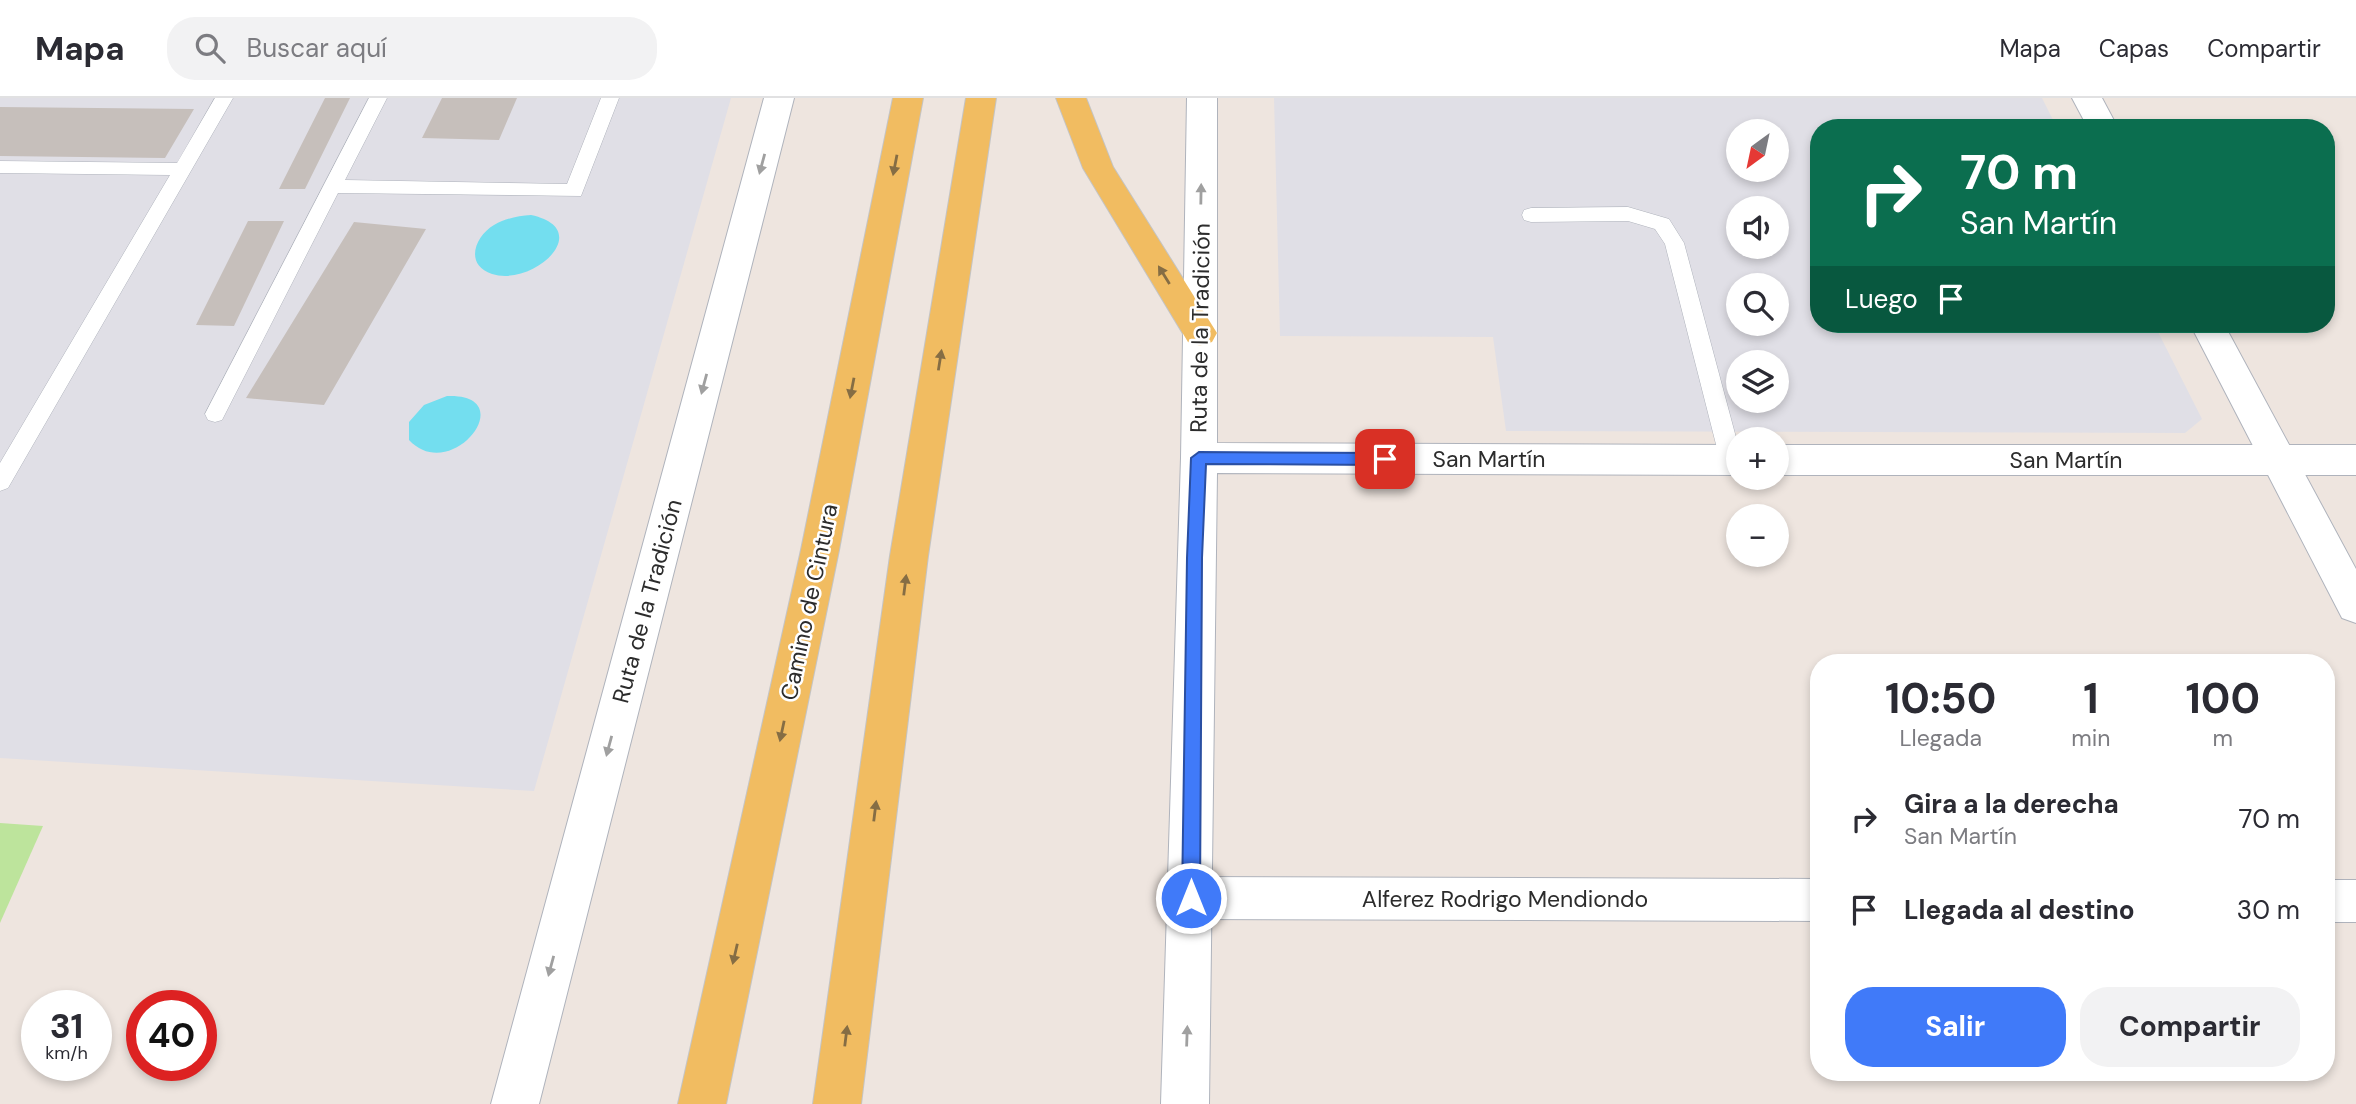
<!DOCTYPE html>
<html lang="es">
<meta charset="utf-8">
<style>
body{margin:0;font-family:"DM Sans",sans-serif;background:#f2f2f3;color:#2b2b33;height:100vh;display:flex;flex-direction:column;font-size:26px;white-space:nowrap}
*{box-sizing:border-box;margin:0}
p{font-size:23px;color:#7c7c81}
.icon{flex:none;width:38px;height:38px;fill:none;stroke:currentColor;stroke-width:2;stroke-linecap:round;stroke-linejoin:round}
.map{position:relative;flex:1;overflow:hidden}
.side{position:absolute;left:1810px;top:556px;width:525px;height:427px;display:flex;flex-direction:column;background:#fff;border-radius:28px;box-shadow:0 4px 10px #0003}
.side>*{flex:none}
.banner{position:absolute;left:1810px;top:21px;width:525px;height:214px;border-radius:28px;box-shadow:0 4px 10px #0003;background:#0b6e4f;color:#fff;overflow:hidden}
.needle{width:46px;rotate:213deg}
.tools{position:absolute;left:1726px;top:21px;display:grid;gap:14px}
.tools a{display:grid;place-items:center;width:63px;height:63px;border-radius:50%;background:#fff;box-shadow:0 4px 10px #0003;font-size:35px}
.speed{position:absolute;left:21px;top:892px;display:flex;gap:14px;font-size:35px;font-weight:700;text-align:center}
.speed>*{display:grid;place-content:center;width:91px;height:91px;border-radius:50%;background:#fff;box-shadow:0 4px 10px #0003;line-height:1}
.speed small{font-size:18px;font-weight:400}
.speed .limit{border:10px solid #d22;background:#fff;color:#111}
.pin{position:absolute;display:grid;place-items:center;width:60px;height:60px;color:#fff;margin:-30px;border-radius:14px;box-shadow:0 4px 10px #0006}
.me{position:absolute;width:77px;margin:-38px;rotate:0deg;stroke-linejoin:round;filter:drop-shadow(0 0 5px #0008)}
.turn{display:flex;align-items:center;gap:24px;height:147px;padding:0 35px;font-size:32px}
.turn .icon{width:91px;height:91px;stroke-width:2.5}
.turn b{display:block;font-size:49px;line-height:60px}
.then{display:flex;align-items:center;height:66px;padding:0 35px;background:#0003;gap:14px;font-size:26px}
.eta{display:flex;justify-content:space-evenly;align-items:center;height:119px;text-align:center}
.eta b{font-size:42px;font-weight:700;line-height:49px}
.button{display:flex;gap:14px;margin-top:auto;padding:14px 35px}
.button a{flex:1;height:80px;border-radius:28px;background:#407af9;color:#fff;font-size:28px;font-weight:700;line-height:80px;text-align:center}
.button a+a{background:#f2f2f3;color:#2b2b33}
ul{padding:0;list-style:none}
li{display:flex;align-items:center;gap:21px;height:91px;padding:0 35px}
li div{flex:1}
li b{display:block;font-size:26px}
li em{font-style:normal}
header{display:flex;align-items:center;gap:42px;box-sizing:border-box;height:98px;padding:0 35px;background:#fff;border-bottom:2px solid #e1e1e2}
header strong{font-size:33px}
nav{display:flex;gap:38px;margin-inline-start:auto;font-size:24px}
.search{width:490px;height:63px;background:#f2f2f3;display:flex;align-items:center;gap:18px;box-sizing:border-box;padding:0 24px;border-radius:28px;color:#7c7c81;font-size:26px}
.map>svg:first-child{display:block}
.industrial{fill:#e0dfe6;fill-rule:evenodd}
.green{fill:#bde49c}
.water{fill:#73deef}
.building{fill:#c6bfbb}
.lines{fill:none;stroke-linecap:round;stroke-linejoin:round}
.service-casing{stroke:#afb3bc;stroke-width:1}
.minor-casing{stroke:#afb3bc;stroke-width:2}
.tertiary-casing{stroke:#afb3bc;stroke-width:2}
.primary-casing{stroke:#c4c4c4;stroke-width:2}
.service{fill:#fff;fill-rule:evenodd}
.minor{fill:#fff;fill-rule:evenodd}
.tertiary{fill:#fff;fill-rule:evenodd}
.primary{fill:#f1bc61;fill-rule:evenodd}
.oneway{fill:#a0a0a0}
.oneway2{fill:#856d44}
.route{fill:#407af9;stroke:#2a4fa2;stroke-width:2}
.labels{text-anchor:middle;stroke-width:5;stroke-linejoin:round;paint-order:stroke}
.street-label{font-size:23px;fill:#2c2c2c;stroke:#fff}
</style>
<header>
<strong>Mapa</strong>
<div class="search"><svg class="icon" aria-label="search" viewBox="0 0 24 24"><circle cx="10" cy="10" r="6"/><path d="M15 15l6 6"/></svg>Buscar aquí</div>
<nav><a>Mapa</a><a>Capas</a><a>Compartir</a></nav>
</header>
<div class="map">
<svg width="2356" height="1006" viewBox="0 0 2356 1006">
<rect width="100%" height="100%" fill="#eee5df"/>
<!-- industrial -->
<path class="industrial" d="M 0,0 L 731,0 L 534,693 L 0,660 Z
M 1274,0 L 2042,0 L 2057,30 L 1818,30 L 1818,226 L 2154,226 L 2202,321 L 2185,335 L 1506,333 L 1493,239 L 1280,238 ZM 1738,33 L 1776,33 L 1776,72 L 1738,72 ZM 1738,110 L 1776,110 L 1776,149 L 1738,149 ZM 1738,187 L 1776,187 L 1776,226 L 1738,226 ZM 1738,264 L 1776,264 L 1776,303 L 1738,303 Z"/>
<!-- green -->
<path class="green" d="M 0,725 L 43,728 L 0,825 Z"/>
<!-- water -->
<path class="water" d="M 531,117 C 596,131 534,189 492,176 C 464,167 475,138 494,127 C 506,120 518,118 531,117 Z
M 447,298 C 523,295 452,388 409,342 L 409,324 L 424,307 Z"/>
<!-- building -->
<path class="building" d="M 325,0 L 350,0 L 305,91 L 279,91 Z
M 442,0 L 517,0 L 499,42 L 422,40 Z
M 0,9 L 194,11 L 165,60 L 0,58 Z
M 248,123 L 284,123 L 234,228 L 196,227 Z
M 354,124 L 426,131 L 324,307 L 246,300 Z"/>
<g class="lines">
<defs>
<path id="service" d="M 215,0 L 233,0 L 8,390 L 0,393 L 0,365 L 170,77 L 0,75 L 0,63 L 177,65 Z
M 369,0 L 387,0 L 345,82 L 567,86 L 601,0 L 619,0 L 581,98 L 338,95 L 222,322 L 215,324 L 208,322 L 205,316 Z
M 1628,109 L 1669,121 L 1684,145 L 1738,347 L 1738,368 L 1731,371 L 1723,368 L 1720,362 L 1665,146 L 1655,131 L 1628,123 L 1531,124 L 1524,122 L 1522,117 L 1524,112 L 1531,110 Z"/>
<path id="minor" d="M 2072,0 L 2102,0 L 2118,30 L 2088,30 Z
M 2190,226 L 2224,226 L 2356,471 L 2356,525 L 2342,520 Z
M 1191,779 L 1818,781 L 1818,823 L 1191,821 L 1176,815 L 1169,800 L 1176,785 Z
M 2326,782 L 2356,782 L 2356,824 L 2326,824 Z"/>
<path id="tertiary" d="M 764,0 L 794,0 L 539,1006 L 491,1006 Z
M 1187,0 L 1217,0 L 1217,345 L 1738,347 L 1738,377 L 1217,375 L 1209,1006 L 1161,1006 L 1181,360 Z
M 1776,347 L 2356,347 L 2356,377 L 1776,377 Z"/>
<path id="primary" d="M 893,0 L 923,0 L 839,452 L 726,1006 L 678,1006 L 801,452 Z
M 966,0 L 996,0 L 928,458 L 861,1006 L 813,1006 L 890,458 Z
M 1056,0 L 1086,0 L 1113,69 L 1217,235 L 1212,244 L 1200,248 L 1188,244 L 1083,70 Z"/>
</defs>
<!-- service casing -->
<use href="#service" class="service-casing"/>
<!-- minor casing -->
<use href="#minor" class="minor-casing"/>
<!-- tertiary casing -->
<use href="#tertiary" class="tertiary-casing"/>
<!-- primary casing -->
<use href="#primary" class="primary-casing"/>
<!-- service -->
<use href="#service" class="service"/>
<!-- minor -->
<use href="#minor" class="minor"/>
<!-- tertiary -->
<use href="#tertiary" class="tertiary"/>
<!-- primary -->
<use href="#primary" class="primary"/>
</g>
<!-- one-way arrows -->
<defs><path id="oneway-solid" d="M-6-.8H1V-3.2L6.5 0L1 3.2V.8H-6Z" transform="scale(1.75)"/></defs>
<g class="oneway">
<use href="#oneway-solid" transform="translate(762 66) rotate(105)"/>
<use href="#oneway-solid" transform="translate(1201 96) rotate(-89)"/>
<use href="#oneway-solid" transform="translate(704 286) rotate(105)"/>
<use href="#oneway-solid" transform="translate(609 648) rotate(105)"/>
<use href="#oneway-solid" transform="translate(551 868) rotate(105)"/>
<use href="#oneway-solid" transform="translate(1187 938) rotate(-88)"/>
</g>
<g class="oneway2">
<use href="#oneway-solid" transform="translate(895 67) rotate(101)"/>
<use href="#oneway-solid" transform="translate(1164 177) rotate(-122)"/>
<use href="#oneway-solid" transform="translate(940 262) rotate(-81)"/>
<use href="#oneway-solid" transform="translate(852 290) rotate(101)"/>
<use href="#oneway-solid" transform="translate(905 487) rotate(-83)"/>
<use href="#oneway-solid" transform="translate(782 633) rotate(102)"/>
<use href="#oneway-solid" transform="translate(875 713) rotate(-83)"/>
<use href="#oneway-solid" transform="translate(735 856) rotate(103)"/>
<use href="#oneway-solid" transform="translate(846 938) rotate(-83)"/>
</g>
<!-- route -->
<path class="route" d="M 1199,354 L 1385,355 L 1393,361 L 1385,367 L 1206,366 L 1202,460 L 1200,800 L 1197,806 L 1191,809 L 1185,806 L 1182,800 L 1187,460 L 1191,360 Z"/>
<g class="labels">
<!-- street labels -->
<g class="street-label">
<text transform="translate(1200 230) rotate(-89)" y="8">Ruta de la Tradición</text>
<text x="1489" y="369">San Martín</text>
<text x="2066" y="370">San Martín</text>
<text transform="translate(647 503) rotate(-75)" y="8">Ruta de la Tradición</text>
<text transform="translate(809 504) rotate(-78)" y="8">Camino de Cintura</text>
<text x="1505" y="809">Alferez Rodrigo Mendiondo</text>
</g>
</g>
</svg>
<div class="tools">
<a><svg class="needle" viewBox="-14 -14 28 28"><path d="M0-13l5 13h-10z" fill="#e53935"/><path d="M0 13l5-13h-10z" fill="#7c7c81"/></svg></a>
<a><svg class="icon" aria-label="sound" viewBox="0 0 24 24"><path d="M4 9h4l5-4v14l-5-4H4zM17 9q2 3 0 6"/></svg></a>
<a><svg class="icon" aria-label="search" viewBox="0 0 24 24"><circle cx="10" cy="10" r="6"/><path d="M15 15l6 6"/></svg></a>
<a><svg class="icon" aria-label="layers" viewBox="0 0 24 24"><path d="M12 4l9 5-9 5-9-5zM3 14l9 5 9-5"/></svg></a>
<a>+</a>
<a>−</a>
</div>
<div class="speed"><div>31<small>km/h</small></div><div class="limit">40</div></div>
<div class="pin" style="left:1385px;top:361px;background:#d93025"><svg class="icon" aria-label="arrive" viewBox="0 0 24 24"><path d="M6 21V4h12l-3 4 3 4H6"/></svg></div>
<svg class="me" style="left:1191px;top:800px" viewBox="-20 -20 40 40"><circle r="17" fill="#407af9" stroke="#fff" stroke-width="3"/><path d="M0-11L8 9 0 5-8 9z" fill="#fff"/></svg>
<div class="banner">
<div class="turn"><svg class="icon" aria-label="right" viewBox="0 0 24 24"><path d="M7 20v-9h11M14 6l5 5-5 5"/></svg><div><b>70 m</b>San Martín</div></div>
<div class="then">Luego<svg class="icon" aria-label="arrive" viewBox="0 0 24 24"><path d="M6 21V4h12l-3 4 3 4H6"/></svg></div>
</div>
<section class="side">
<div class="eta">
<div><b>10:50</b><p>Llegada</p></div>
<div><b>1</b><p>min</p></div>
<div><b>100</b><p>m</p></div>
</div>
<ul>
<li><svg class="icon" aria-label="right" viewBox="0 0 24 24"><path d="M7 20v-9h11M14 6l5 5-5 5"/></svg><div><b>Gira a la derecha</b><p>San Martín</p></div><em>70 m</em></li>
<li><svg class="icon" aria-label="arrive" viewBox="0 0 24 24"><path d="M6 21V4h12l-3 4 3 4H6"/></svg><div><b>Llegada al destino</b></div><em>30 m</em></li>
</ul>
<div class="button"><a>Salir</a><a>Compartir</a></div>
</section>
</div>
